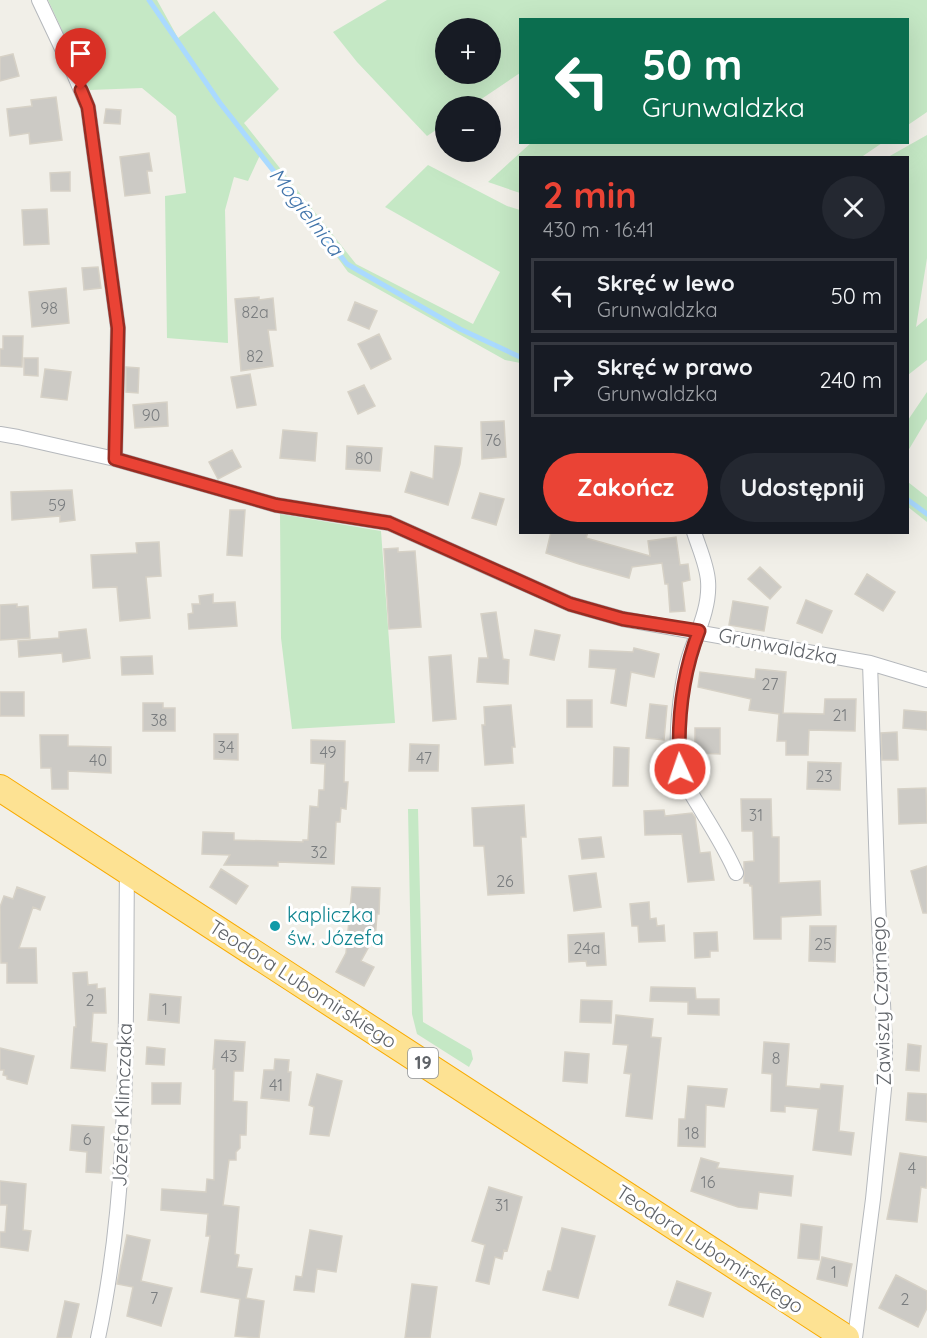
<!DOCTYPE html>
<html lang="pl">
<meta charset="utf-8">
<style>
body{margin:0;font-family:Quicksand,sans-serif;background:#242831;color:#f1f3f6;height:100vh;display:flex;flex-direction:column;font-size:22px;white-space:nowrap}
*{box-sizing:border-box;margin:0}
p{font-size:20px;color:#9ea1a6}
.icon{flex:none;width:33px;height:33px;fill:none;stroke:currentColor;stroke-width:2;stroke-linecap:round;stroke-linejoin:round}
.map{position:relative;flex:1;overflow:hidden}
.drawer{position:absolute;left:519px;top:156px;width:390px;height:378px;display:flex;flex-direction:column;background:#171b24;border-radius:0px;box-shadow:0 6px 24px #0002}
.drawer>*{flex:none}
.hud{position:absolute;left:519px;top:18px;width:390px;height:126px;border-radius:0px;box-shadow:0 6px 24px #0002;background:#0b6e4f;color:#fff;overflow:hidden}
.controls{position:absolute;left:435px;top:18px;display:grid;gap:12px}
.controls a{display:grid;place-items:center;width:66px;height:66px;border-radius:50%;background:#171b24;box-shadow:0 6px 24px #0002;font-size:30px}
.pin{position:absolute;display:grid;place-items:center;width:51px;height:51px;color:#fff;margin:-62px -26px;border-radius:50% 50% 50% 0;rotate:-45deg;box-shadow:0 0 6px #0007}
.pin .icon{rotate:45deg}
.me{position:absolute;width:66px;margin:-33px;rotate:357deg;stroke-linejoin:round;filter:drop-shadow(0 0 4px #0008)}
.turn{display:flex;align-items:center;gap:21px;height:126px;padding:0 24px;font-size:27px}
.turn .icon{width:78px;height:78px;stroke-width:2.5}
.turn b{display:block;font-size:42px;line-height:51px}
.round{display:grid;place-items:center;flex:none;width:63px;height:63px;border-radius:32px;background:#242831}
.head{display:flex;align-items:center;justify-content:space-between;height:102px;padding:0 24px}
h1{font-size:36px;font-weight:700;line-height:45px;color:#ea4335}
.primary-button{display:flex;gap:12px;margin-top:auto;padding:12px 24px}
.primary-button a{flex:1;height:69px;border-radius:36px;background:#ea4335;color:#fff;font-size:24px;font-weight:700;line-height:69px;text-align:center}
.primary-button a+a{background:#242831;color:#f1f3f6}
ul{padding:0;list-style:none}
li{display:flex;align-items:center;gap:18px;height:75px;margin:0 12px 9px;padding:0 12px;border:3px solid #363941;border-radius:0px}
li div{flex:1}
li b{display:block;font-size:22px}
li em{font-style:normal}
.map>svg:first-child{display:block}
.green{fill:#c5e8c5;fill-rule:evenodd}
.lines{fill:none;stroke-linecap:round;stroke-linejoin:round}
.stream{stroke:#aadaff;stroke-width:5}
.building{fill:#cccac5;stroke:#d6d1c6;stroke-width:1.5}
.street-casing{stroke:#b5b8bc;stroke-width:16}
.highway-casing{stroke:#f9ab00;stroke-width:28}
.street{stroke:#fff;stroke-width:14}
.highway{stroke:#fde293;stroke-width:26}
.route-casing{stroke:#982c22;stroke-width:15}
.route{stroke:#ea4335;stroke-width:10}
.culture-dot{fill:#0f9aa8;stroke:#fff;stroke-width:2}
.labels{text-anchor:middle;stroke-width:6;stroke-linejoin:round;paint-order:stroke}
.number-label{font-size:16px;fill:#7a7d7f}
.shield{fill:#fff;stroke:#8f9295;stroke-width:1.5}
.shield-label{font-size:18px;font-weight:bold;fill:#5f6368}
.street-label{font-size:20px;fill:#5f6368;stroke:#fff}
.culture-label{font-size:20px;fill:#0d838f;stroke:#fff;text-anchor:start}
.water-label{font-size:21px;font-style:italic;fill:#4174aa;stroke:#fff}
</style>
<div class="map">
<svg width="927" height="1338" viewBox="0 0 927 1338">
<rect width="100%" height="100%" fill="#f1efe8"/>
<!-- green -->
<path class="green" d="M 48,0 L 157,0 L 178,38 L 214,11 L 279,89 L 244,123 L 356,264 L 473,324 L 500,272 L 385,207 L 428,165 L 507,206 L 520,210 L 520,363 L 505,360 L 348,272 L 261,153 L 248,181 L 234,177 L 225,210 L 228,343 L 167,338 L 165,196 L 186,193 L 176,116 L 142,88 L 90,90 Z
M 387,0 L 927,0 L 927,112 L 908,125 L 908,20 L 520,20 L 520,73 L 471,106 L 446,106 L 445,124 L 427,136 L 357,62 L 333,32 ZM 446,28 L 490,28 L 490,74 L 446,74 Z
M 927,135 L 927,258 L 916,327 L 927,318 L 927,360 L 908,375 L 908,158 L 888,157 Z
M 532,142 L 882,142 L 882,143 L 860,158 L 520,158 L 520,193 L 488,182 Z
M 927,392 L 927,419 L 908,451 L 908,420 Z
M 908,482 L 927,497 L 927,522 L 908,507 Z
M 280,514 L 381,531 L 395,723 L 292,729 L 281,638 Z
M 408,809 L 418,809 L 423,1022 L 471,1050 L 473,1059 L 469,1067 L 417,1034 L 412,1014 Z"/>
<g class="lines">
<!-- stream -->
<path class="stream" d="M 149,0 L 220,103 L 347,264 L 460,329 L 520,357
M 908,500 L 927,514"/>
</g>
<!-- building -->
<path class="building" d="M 13,54 L 19,76 L 0,81 L 0,57 Z
M 56,97 L 62,140 L 30,144 L 29,133 L 10,136 L 7,109 L 32,106 L 31,100 Z
M 106,109 L 121,110 L 120,124 L 104,123 Z
M 149,153 L 152,171 L 147,171 L 150,193 L 125,196 L 120,157 Z
M 70,172 L 70,191 L 51,191 L 50,173 Z
M 47,209 L 49,244 L 24,245 L 22,210 Z
M 98,267 L 101,288 L 84,290 L 82,268 Z
M 66,288 L 69,323 L 32,327 L 29,292 Z
M 259,297 L 259,300 L 273,298 L 276,330 L 268,330 L 273,366 L 241,371 L 235,299 Z
M 355,302 L 377,311 L 369,329 L 348,320 Z
M 379,334 L 391,359 L 371,369 L 358,344 Z
M 3,336 L 23,336 L 22,367 L 0,366 L 0,349 L 3,349 Z
M 24,358 L 38,358 L 38,376 L 24,375 Z
M 126,367 L 139,368 L 138,393 L 126,392 Z
M 45,369 L 71,372 L 67,400 L 41,397 Z
M 250,374 L 256,405 L 237,408 L 231,377 Z
M 364,385 L 375,406 L 358,414 L 348,392 Z
M 167,402 L 168,426 L 135,428 L 133,405 Z
M 504,421 L 506,457 L 482,459 L 481,422 Z
M 283,430 L 317,433 L 315,461 L 280,458 Z
M 347,446 L 382,448 L 380,471 L 346,469 Z
M 435,446 L 462,448 L 460,464 L 448,505 L 405,492 L 411,472 L 433,479 Z
M 232,450 L 241,467 L 218,479 L 209,462 Z
M 72,490 L 75,520 L 60,522 L 60,516 L 12,520 L 11,492 Z
M 480,493 L 504,499 L 496,525 L 472,518 Z
M 230,510 L 245,510 L 242,556 L 227,555 Z
M 551,532 L 588,532 L 586,538 L 650,556 L 648,541 L 676,537 L 680,565 L 688,564 L 690,580 L 682,582 L 685,611 L 670,612 L 668,584 L 665,584 L 662,563 L 632,567 L 629,578 L 579,564 L 546,553 Z
M 159,542 L 161,576 L 146,577 L 150,618 L 120,621 L 117,587 L 93,588 L 91,555 L 137,553 L 136,543 Z
M 398,548 L 398,552 L 415,551 L 421,627 L 389,629 L 384,549 Z
M 760,567 L 781,587 L 770,599 L 748,579 Z
M 867,574 L 895,592 L 883,611 L 855,594 Z
M 213,594 L 213,603 L 235,602 L 237,626 L 189,629 L 188,614 L 193,613 L 192,604 L 200,604 L 199,596 Z
M 806,600 L 832,611 L 822,633 L 797,623 Z
M 733,601 L 768,607 L 764,631 L 729,625 Z
M 17,604 L 17,607 L 28,606 L 30,638 L 0,640 L 0,605 Z
M 496,612 L 503,659 L 509,660 L 508,684 L 477,682 L 479,658 L 488,658 L 481,614 Z
M 86,629 L 90,658 L 63,662 L 62,653 L 19,657 L 18,641 L 59,638 L 59,632 Z
M 535,630 L 560,635 L 554,660 L 530,655 Z
M 634,648 L 659,654 L 654,677 L 631,672 L 626,706 L 611,703 L 616,669 L 589,667 L 590,650 L 633,652 Z
M 451,655 L 456,719 L 433,721 L 429,657 Z
M 152,656 L 153,674 L 122,675 L 121,657 Z
M 756,669 L 786,672 L 783,713 L 824,714 L 825,699 L 856,699 L 855,731 L 809,730 L 808,755 L 786,755 L 786,741 L 777,741 L 779,714 L 749,710 L 751,699 L 698,687 L 700,672 L 755,679 Z
M 0,692 L 24,692 L 24,716 L 0,716 Z
M 567,700 L 592,700 L 592,727 L 567,727 Z
M 143,703 L 163,703 L 163,708 L 175,708 L 175,731 L 143,731 Z
M 650,704 L 667,706 L 664,740 L 646,738 Z
M 511,705 L 515,747 L 512,747 L 513,763 L 485,765 L 482,725 L 485,725 L 484,707 Z
M 904,710 L 927,712 L 927,730 L 903,728 Z
M 695,728 L 720,728 L 720,754 L 695,753 Z
M 897,732 L 898,760 L 882,760 L 881,733 Z
M 214,734 L 238,734 L 238,760 L 214,759 Z
M 40,735 L 68,735 L 68,746 L 111,747 L 111,773 L 68,771 L 68,789 L 52,789 L 51,768 L 41,768 Z
M 311,740 L 345,741 L 344,782 L 348,782 L 346,809 L 341,808 L 340,822 L 336,822 L 334,864 L 278,862 L 278,866 L 224,865 L 230,855 L 202,854 L 203,832 L 234,833 L 234,840 L 303,842 L 303,840 L 308,840 L 310,806 L 318,807 L 319,790 L 324,790 L 325,764 L 311,763 Z
M 410,744 L 439,745 L 438,771 L 409,771 Z
M 614,747 L 629,748 L 628,786 L 613,786 Z
M 808,762 L 841,763 L 840,790 L 807,789 Z
M 926,788 L 927,823 L 899,824 L 898,789 Z
M 741,799 L 771,799 L 772,837 L 779,837 L 779,883 L 820,881 L 821,915 L 781,917 L 781,939 L 754,939 L 752,886 L 750,886 L 749,883 L 744,883 L 744,862 L 754,861 L 753,831 L 742,831 Z
M 524,805 L 526,837 L 521,837 L 524,893 L 488,895 L 484,846 L 474,846 L 472,808 Z
M 664,810 L 665,816 L 692,813 L 695,817 L 700,853 L 710,852 L 714,880 L 688,882 L 682,834 L 645,835 L 644,811 Z
M 601,837 L 604,857 L 582,859 L 579,839 Z
M 927,866 L 927,913 L 923,913 L 911,871 Z
M 221,869 L 248,886 L 236,904 L 210,887 Z
M 596,873 L 601,907 L 574,911 L 569,876 Z
M 17,887 L 45,897 L 40,910 L 33,907 L 19,948 L 36,948 L 37,983 L 7,983 L 7,963 L 1,963 L 0,907 L 4,896 L 13,899 Z
M 352,887 L 380,888 L 379,914 L 377,914 L 375,941 L 372,941 L 361,961 L 374,967 L 364,986 L 336,972 L 346,953 Z
M 649,902 L 650,919 L 656,918 L 657,926 L 664,925 L 665,941 L 639,942 L 638,926 L 632,926 L 630,904 Z
M 810,926 L 836,926 L 835,962 L 809,961 Z
M 717,932 L 718,951 L 710,951 L 710,957 L 695,958 L 694,933 Z
M 604,933 L 606,965 L 587,966 L 586,961 L 569,962 L 568,935 Z
M 87,972 L 88,985 L 97,984 L 97,989 L 105,988 L 106,1013 L 93,1013 L 91,1042 L 107,1044 L 105,1071 L 71,1068 L 74,1027 L 76,1027 L 73,973 Z
M 651,987 L 695,988 L 696,999 L 719,999 L 719,1015 L 688,1014 L 688,1002 L 650,1001 Z
M 150,994 L 181,997 L 179,1023 L 148,1020 Z
M 581,1000 L 612,1001 L 611,1023 L 580,1022 Z
M 616,1015 L 653,1019 L 651,1037 L 661,1038 L 652,1119 L 626,1116 L 631,1074 L 624,1073 L 628,1045 L 613,1044 Z
M 215,1040 L 245,1042 L 243,1071 L 234,1071 L 233,1101 L 247,1102 L 246,1135 L 240,1135 L 240,1148 L 236,1152 L 236,1160 L 229,1160 L 223,1205 L 239,1207 L 235,1254 L 239,1255 L 237,1267 L 252,1269 L 246,1298 L 264,1301 L 259,1338 L 235,1336 L 240,1299 L 201,1292 L 210,1236 L 206,1236 L 208,1214 L 161,1210 L 162,1189 L 206,1192 L 207,1179 L 214,1180 L 215,1069 L 213,1069 Z
M 764,1042 L 789,1044 L 786,1086 L 820,1089 L 821,1084 L 843,1086 L 839,1131 L 854,1133 L 851,1155 L 813,1150 L 818,1109 L 785,1106 L 785,1112 L 771,1111 L 772,1074 L 762,1073 Z
M 908,1044 L 921,1046 L 919,1071 L 906,1070 Z
M 147,1047 L 165,1049 L 164,1065 L 146,1064 Z
M 0,1048 L 34,1056 L 27,1084 L 7,1079 L 7,1076 L 3,1075 L 4,1070 L 0,1070 Z
M 565,1052 L 589,1054 L 587,1083 L 563,1081 Z
M 275,1059 L 289,1060 L 288,1072 L 291,1072 L 289,1101 L 261,1098 L 264,1070 L 274,1070 Z
M 317,1074 L 342,1081 L 329,1136 L 310,1134 L 314,1107 L 309,1105 Z
M 152,1083 L 181,1083 L 180,1104 L 152,1104 Z
M 688,1086 L 727,1089 L 724,1107 L 706,1105 L 705,1147 L 678,1146 L 679,1119 L 685,1119 Z
M 908,1093 L 927,1094 L 927,1122 L 906,1120 Z
M 72,1125 L 104,1127 L 101,1173 L 86,1172 L 87,1152 L 70,1150 Z
M 900,1153 L 927,1157 L 927,1179 L 926,1188 L 921,1187 L 917,1222 L 887,1219 Z
M 701,1158 L 719,1163 L 717,1168 L 793,1176 L 791,1196 L 759,1192 L 757,1209 L 738,1207 L 691,1191 Z
M 0,1181 L 26,1184 L 23,1230 L 31,1231 L 28,1251 L 0,1247 L 0,1232 L 5,1232 L 7,1205 L 0,1205 Z
M 489,1187 L 522,1197 L 507,1251 L 504,1250 L 502,1259 L 495,1257 L 489,1284 L 476,1281 L 485,1245 L 472,1241 Z
M 801,1224 L 822,1227 L 819,1260 L 798,1258 Z
M 562,1228 L 595,1236 L 578,1298 L 543,1290 L 548,1271 L 551,1271 Z
M 310,1230 L 342,1236 L 336,1272 L 317,1269 L 314,1292 L 294,1290 L 296,1276 L 302,1277 Z
M 127,1235 L 150,1240 L 141,1281 L 172,1288 L 161,1326 L 127,1316 L 133,1287 L 117,1284 Z
M 822,1257 L 852,1264 L 847,1286 L 817,1279 Z
M 896,1275 L 927,1291 L 927,1308 L 918,1327 L 879,1308 Z
M 677,1281 L 711,1293 L 703,1317 L 669,1305 Z
M 412,1284 L 437,1287 L 430,1338 L 405,1338 Z
M 65,1301 L 79,1304 L 71,1338 L 57,1338 Z"/>
<g class="lines">
<defs>
<path id="street" d="M 39,0 L 74,74 L 88,107 L 118,328 L 115,459
M 0,434 L 18,437 L 115,459 L 276,505 L 389,523 L 570,604 L 623,619 L 870,663 L 927,680
M 694,532 C 699,548 707,565 708,581 C 710,605 699,629 691,651 C 681,679 674,740 680,769 C 684,785 695,799 703,813 C 715,833 727,852 736,873
M 98,1338 C 131,1184 125,1027 127,870
M 855,1338 L 873,1199 L 885,1079 L 885,1044 L 878,902 L 870,663"/>
<path id="highway" d="M 0,788 L 846,1338"/>
</defs>
<!-- street casing -->
<use href="#street" class="street-casing"/>
<!-- highway casing -->
<use href="#highway" class="highway-casing"/>
<!-- street -->
<use href="#street" class="street"/>
<!-- highway -->
<use href="#highway" class="highway"/>
</g>
<g class="lines">
<defs>
<path id="route" d="M 81,90 L 88,107 L 118,328 L 115,459 L 276,505 L 389,523 L 570,604 L 623,619 L 699,631 C 682,675 677,722 680,769"/>
</defs>
<!-- route casing -->
<use href="#route" class="route-casing"/>
<!-- route -->
<use href="#route" class="route"/>
</g>
<!-- markers -->
<circle class="culture-dot" cx="275" cy="926" r="6"/>
<g class="labels">
<!-- number labels -->
<g class="number-label">
<text x="49" y="314">98</text>
<text x="255" y="318">82a</text>
<text x="255" y="362">82</text>
<text x="151" y="421">90</text>
<text x="493" y="446">76</text>
<text x="364" y="464">80</text>
<text x="57" y="511">59</text>
<text x="770" y="690">27</text>
<text x="840" y="721">21</text>
<text x="159" y="726">38</text>
<text x="226" y="753">34</text>
<text x="328" y="758">49</text>
<text x="424" y="764">47</text>
<text x="98" y="766">40</text>
<text x="824" y="782">23</text>
<text x="756" y="821">31</text>
<text x="319" y="858">32</text>
<text x="505" y="887">26</text>
<text x="823" y="950">25</text>
<text x="587" y="954">24a</text>
<text x="90" y="1006">2</text>
<text x="165" y="1015">1</text>
<text x="229" y="1062">43</text>
<text x="776" y="1064">8</text>
<text x="276" y="1091">41</text>
<text x="692" y="1139">18</text>
<text x="87" y="1145">6</text>
<text x="912" y="1174">4</text>
<text x="708" y="1188">16</text>
<text x="502" y="1211">31</text>
<text x="834" y="1278">1</text>
<text x="154" y="1304">7</text>
<text x="905" y="1305">2</text>
</g>
<!-- shield labels -->
<rect class="shield" x="408" y="1048" width="30" height="30" rx="4.5"/>
<g class="shield-label">
<text x="423" y="1069">19</text>
</g>
<!-- street labels -->
<g class="street-label">
<text transform="translate(778 646) rotate(11)" y="7">Grunwaldzka</text>
<text transform="translate(303 984) rotate(33)" y="7">Teodora Lubomirskiego</text>
<text transform="translate(881 1001) rotate(-92)" y="7">Zawiszy Czarnego</text>
<text transform="translate(122 1105) rotate(-88)" y="7">Józefa Klimczaka</text>
<text transform="translate(710 1249) rotate(33)" y="7">Teodora Lubomirskiego</text>
</g>
<!-- culture labels -->
<g class="culture-label">
<text x="287" y="922">kapliczka<tspan x="287" dy="23">św. Józefa</tspan></text>
</g>
<!-- water labels -->
<g class="water-label">
<text transform="translate(306 212) rotate(52)" y="7">Mogielnica</text>
</g>
</g>
</svg>
<div class="controls">
<a>+</a>
<a>−</a>
</div>
<div class="pin" style="left:81px;top:90px;background:#d93025"><svg class="icon" aria-label="arrive" viewBox="0 0 24 24"><path d="M6 21V4h12l-3 4 3 4H6"/></svg></div>
<svg class="me" style="left:680px;top:769px" viewBox="-20 -20 40 40"><circle r="17" fill="#ea4335" stroke="#fff" stroke-width="3"/><path d="M0-11L8 9 0 5-8 9z" fill="#fff"/></svg>
<div class="hud">
<div class="turn"><svg class="icon" aria-label="left" viewBox="0 0 24 24"><path d="M17 20v-9H6M10 6l-5 5 5 5"/></svg><div><b>50 m</b>Grunwaldzka</div></div>
</div>
<section class="drawer">
<div class="head"><div><h1>2 min</h1><p>430 m · 16:41</p></div><a class="round"><svg class="icon" aria-label="close" viewBox="0 0 24 24"><path d="M6 6l12 12M18 6L6 18"/></svg></a></div>
<ul>
<li><svg class="icon" aria-label="left" viewBox="0 0 24 24"><path d="M17 20v-9H6M10 6l-5 5 5 5"/></svg><div><b>Skręć w lewo</b><p>Grunwaldzka</p></div><em>50 m</em></li>
<li><svg class="icon" aria-label="right" viewBox="0 0 24 24"><path d="M7 20v-9h11M14 6l5 5-5 5"/></svg><div><b>Skręć w prawo</b><p>Grunwaldzka</p></div><em>240 m</em></li>
</ul>
<div class="primary-button"><a>Zakończ</a><a>Udostępnij</a></div>
</section>
</div>
